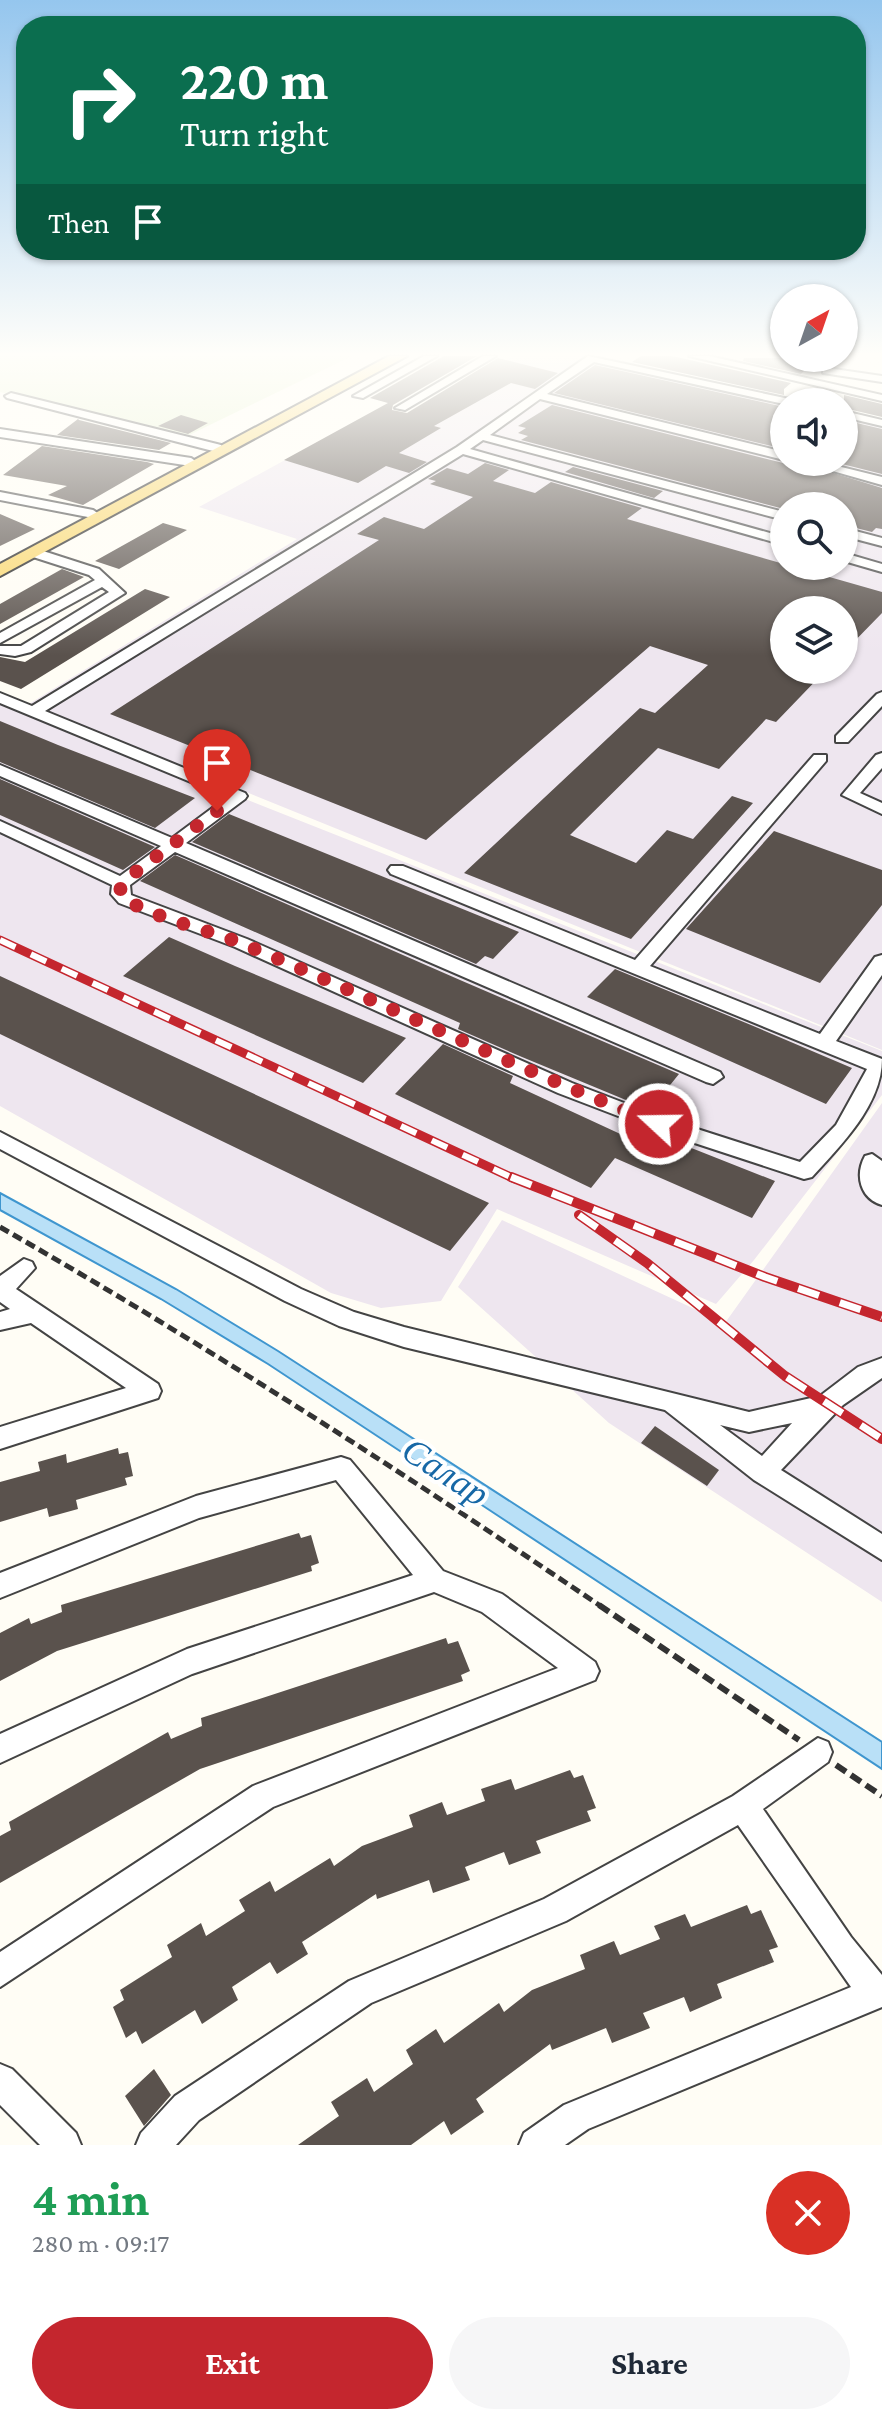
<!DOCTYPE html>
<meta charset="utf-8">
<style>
body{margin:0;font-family:"Crimson Pro",serif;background:#f6f6f7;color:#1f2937;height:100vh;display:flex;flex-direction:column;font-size:30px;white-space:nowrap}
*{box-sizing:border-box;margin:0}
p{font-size:26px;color:#747a83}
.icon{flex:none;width:44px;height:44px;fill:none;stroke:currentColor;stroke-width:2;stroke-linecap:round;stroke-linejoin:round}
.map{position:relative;height:2145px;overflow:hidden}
.side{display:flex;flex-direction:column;background:#fff;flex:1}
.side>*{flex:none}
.top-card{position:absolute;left:16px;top:16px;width:850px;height:244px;border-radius:32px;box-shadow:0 2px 6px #0004;background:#0b6e4f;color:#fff;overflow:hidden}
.needle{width:52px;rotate:40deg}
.fabs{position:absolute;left:770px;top:284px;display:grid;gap:16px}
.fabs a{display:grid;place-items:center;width:88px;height:88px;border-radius:50%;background:#fff;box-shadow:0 2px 6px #0004;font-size:40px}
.pin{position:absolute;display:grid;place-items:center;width:68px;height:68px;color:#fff;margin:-82px -34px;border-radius:50% 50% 50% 0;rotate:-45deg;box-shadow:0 0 8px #0007}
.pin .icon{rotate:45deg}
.me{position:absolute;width:88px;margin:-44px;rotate:291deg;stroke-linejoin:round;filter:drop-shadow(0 0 6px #0008)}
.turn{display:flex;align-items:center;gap:28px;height:168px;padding:0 32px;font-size:36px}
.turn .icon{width:104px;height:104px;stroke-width:2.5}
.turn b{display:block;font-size:56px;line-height:68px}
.then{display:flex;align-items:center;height:76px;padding:0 32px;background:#0003;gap:16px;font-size:30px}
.round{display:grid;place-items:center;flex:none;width:84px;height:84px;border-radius:42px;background:#f6f6f7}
.headline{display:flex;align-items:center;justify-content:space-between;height:136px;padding:0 32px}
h1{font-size:48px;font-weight:700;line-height:60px;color:#1e9e55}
.cta{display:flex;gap:16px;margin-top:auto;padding:16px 32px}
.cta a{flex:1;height:92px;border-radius:48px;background:#c4262e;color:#fff;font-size:32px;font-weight:700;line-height:92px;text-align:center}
.cta a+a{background:#f6f6f7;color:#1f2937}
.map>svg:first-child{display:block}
.industrial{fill:#eee6ef;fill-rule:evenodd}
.pitch{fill:#e6f2cf}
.water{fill:#b9e0f7;stroke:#3f96cf;stroke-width:2}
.building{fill:#5a524d}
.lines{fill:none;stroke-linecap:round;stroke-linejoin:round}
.minor-casing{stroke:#444;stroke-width:4}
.major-casing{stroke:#222;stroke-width:4}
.path-far1{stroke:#333;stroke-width:5;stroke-dasharray:10 5;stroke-linecap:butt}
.path{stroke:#333;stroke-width:6;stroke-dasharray:12 6;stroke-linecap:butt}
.minor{fill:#fff;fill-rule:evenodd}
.major{fill:#f9d66b;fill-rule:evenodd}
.rail-far1-casing{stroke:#c4262e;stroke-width:9}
.rail-casing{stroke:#c4262e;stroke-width:10}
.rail-far1{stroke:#fff;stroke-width:6;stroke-dasharray:17;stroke-linecap:butt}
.rail{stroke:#fff;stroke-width:7;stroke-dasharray:22;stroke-linecap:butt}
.route{stroke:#c4262e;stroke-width:14;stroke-dasharray:0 25.2}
.labels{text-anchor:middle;stroke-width:8;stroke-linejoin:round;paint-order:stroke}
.near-water-label{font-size:36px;font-style:italic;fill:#1768a6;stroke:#fff}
</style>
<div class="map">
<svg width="882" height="2145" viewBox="0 0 882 2145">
<rect width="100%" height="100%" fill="#fffdf5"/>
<!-- industrial -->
<path class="industrial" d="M 512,356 L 604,356 L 803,402 L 784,402 L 784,462 L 844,462 L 844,411 L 882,420 L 882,1050 L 29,704 L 297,539 L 199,507 L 382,407 L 408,415 ZM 784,506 L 844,506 L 844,566 L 784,566 ZM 784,610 L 844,610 L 844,670 L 784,670 Z
M 0,702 L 882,1051 L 882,1095 L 754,1260 L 716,1304 L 497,1209 L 441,1301 L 381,1308 L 331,1293 L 0,1106 Z
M 882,1103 L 882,1602 L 609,1423 L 458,1287 L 502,1220 L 725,1323 Z"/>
<!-- pitch -->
<path class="pitch" d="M 0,356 L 352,356 L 183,438 L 0,392 Z"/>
<!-- water -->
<path class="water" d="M 0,1193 L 176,1289 L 278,1351 L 882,1742 L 882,1769 L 268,1364 L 161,1299 L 0,1210 Z"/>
<!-- building -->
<path class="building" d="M 444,356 L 477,356 L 393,405 L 392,410 L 407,413 L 498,358 L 558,373 L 535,389 L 511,383 L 434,426 L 441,428 L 399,453 L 427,462 L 409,473 L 386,466 L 358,483 L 284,460 L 388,403 L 370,398 Z
M 641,356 L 672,356 L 791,383 L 784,389 L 784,395 L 632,362 Z
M 744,358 L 816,358 L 801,374 L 743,361 Z
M 595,365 L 784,407 L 784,449 L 554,393 Z
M 844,395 L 882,404 L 882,417 L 844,408 Z
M 552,405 L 783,463 L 798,462 L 882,488 L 882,529 L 876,528 L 872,532 L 844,525 L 844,506 L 784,506 L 784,509 L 521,440 L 528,436 L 518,433 L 526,428 L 518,426 Z
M 181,415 L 208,423 L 188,434 L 158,426 Z
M 78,419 L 79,420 L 171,443 L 159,450 L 57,435 Z
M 844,420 L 882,429 L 882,474 L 834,462 L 844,462 Z
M 42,446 L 147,462 L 154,464 L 83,505 L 48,495 L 67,486 L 3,475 Z
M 485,463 L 509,470 L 493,481 L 535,493 L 551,482 L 642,508 L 627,519 L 882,592 L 882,613 L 844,652 L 844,610 L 784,610 L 784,670 L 826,670 L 776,722 L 766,719 L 719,769 L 658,748 L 570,835 L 636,863 L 667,830 L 693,839 L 732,796 L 753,803 L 631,939 L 464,873 L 640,708 L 655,713 L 708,665 L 650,646 L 426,840 L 110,714 L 379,540 L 357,534 L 384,517 L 424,529 L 473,497 L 430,484 L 436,481 L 428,479 L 447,468 L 468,474 Z
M 573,467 L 663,491 L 654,498 L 565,472 Z
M 0,514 L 35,529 L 0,546 Z
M 163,523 L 187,530 L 119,569 L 95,561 Z
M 62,569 L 84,577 L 0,624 L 0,604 Z
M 145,589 L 170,597 L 21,689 L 0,681 L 0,657 L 25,662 Z
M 0,721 L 58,745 L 195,798 L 155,828 L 0,762 Z
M 0,779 L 155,847 L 123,870 L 0,815 Z
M 229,814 L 519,932 L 493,959 L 485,956 L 476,964 L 192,842 Z
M 774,831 L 882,870 L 882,905 L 820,983 L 686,929 Z
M 175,855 L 460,980 L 679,1074 L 650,1110 L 522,1057 L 458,1029 L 460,1023 L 140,881 Z
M 169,937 L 235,966 L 406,1038 L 363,1083 L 123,976 Z
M 615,969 L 751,1025 L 852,1068 L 826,1104 L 587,997 Z
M 0,976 L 489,1203 L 450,1251 L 0,1034 Z
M 443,1044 L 513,1076 L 510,1083 L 642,1144 L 651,1132 L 775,1181 L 752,1218 L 615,1158 L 591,1188 L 395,1094 Z
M 655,1426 L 719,1470 L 707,1486 L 641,1443 Z
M 118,1448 L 119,1454 L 128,1452 L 133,1476 L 125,1478 L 127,1485 L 76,1500 L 78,1509 L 49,1517 L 47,1508 L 0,1522 L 0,1482 L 40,1471 L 38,1462 L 66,1454 L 67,1463 Z
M 299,1533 L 301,1538 L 311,1535 L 319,1563 L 311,1566 L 312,1571 L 57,1651 L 0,1681 L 0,1633 L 29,1618 L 31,1624 L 62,1612 L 61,1605 Z
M 446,1638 L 448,1644 L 458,1641 L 470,1671 L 461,1675 L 463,1681 L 200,1769 L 0,1883 L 0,1836 L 11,1830 L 9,1822 L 168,1732 L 171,1739 L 202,1726 L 201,1718 Z
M 570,1770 L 574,1778 L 583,1775 L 596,1808 L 587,1811 L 591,1821 L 536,1841 L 541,1853 L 509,1865 L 504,1852 L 465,1867 L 470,1880 L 433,1893 L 429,1880 L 377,1899 L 376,1894 L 302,1942 L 308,1954 L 277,1974 L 270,1962 L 232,1987 L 238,2000 L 202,2024 L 195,2010 L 142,2044 L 136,2031 L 126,2038 L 113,2007 L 124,2000 L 120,1990 L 172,1957 L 167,1945 L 201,1923 L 206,1936 L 245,1911 L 239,1900 L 270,1881 L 275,1892 L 330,1858 L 334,1866 L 362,1846 L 413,1827 L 409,1815 L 442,1802 L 447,1815 L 485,1801 L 481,1789 L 511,1779 L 515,1790 Z
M 747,1905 L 751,1914 L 761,1910 L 778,1947 L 769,1950 L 774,1962 L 717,1984 L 722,1998 L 690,2012 L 684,1997 L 643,2013 L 650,2028 L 612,2043 L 606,2028 L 552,2050 L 550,2044 L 476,2099 L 484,2112 L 451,2135 L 444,2121 L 411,2145 L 298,2145 L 339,2116 L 331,2102 L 367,2078 L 374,2092 L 413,2064 L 406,2050 L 436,2029 L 444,2043 L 499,2003 L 504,2012 L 532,1990 L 585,1969 L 580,1955 L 614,1941 L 620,1955 L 660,1939 L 654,1926 L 685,1914 L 691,1927 Z
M 154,2069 L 171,2095 L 144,2126 L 125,2096 Z"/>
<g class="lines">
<defs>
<path id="minor" d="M 424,356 L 437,356 L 363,398 L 353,396 Z
M 483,356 L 496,356 L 405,410 L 395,408 Z
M 588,356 L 794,400 L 796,402 L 784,404 L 594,362 L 547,394 L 784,452 L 784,460 L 540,399 L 490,435 L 784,512 L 784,520 L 483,440 L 470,449 L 784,537 L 784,545 L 463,454 L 45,711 L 245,793 L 247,796 L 245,799 L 186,843 L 720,1072 L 723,1077 L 713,1084 L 706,1082 L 175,852 L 130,885 L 131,895 L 247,939 L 572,1083 L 666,1119 L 800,1162 L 836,1125 L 867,1069 L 391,874 L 388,870 L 391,866 L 403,866 L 635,960 L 814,755 L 826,755 L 826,761 L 650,966 L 820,1034 L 875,957 L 882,955 L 882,975 L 836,1041 L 882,1059 C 882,1105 841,1145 812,1177 L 804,1179 L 652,1129 L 558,1093 L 235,947 L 119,903 L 111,894 L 112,885 L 0,832 L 0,821 L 120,876 L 161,846 L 0,776 L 0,765 L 172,838 L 227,797 L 0,703 L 0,693 L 32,706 L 457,447 Z
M 689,356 L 709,356 L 882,395 L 882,401 Z
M 827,368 L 882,376 L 882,382 L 823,373 L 823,369 Z
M 11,393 L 221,445 L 223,448 L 217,452 L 7,398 L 5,396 Z
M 844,411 L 882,420 L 882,426 L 844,417 Z
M 0,429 L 191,458 L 197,462 L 191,466 L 0,437 Z
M 801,462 L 821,462 L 882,477 L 882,485 Z
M 0,492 L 93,510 L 99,514 L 93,518 L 0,500 Z
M 844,528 L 882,538 L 882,546 L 844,536 Z
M 30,550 L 40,550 L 99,569 L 125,593 L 31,652 L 15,656 L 0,654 L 0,646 L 21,646 L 109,592 L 102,587 L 0,643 L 0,633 L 95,580 L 89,575 L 30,556 Z
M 844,553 L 882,564 L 882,572 L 844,561 Z
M 882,692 L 882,706 L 848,742 L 836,742 L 836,736 L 877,694 Z
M 882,753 L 882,768 L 860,793 L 882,803 L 882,814 L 842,795 L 876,755 Z
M 0,1132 L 301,1289 L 354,1312 L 404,1327 L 749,1412 L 820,1396 L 858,1367 L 882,1358 L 882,1378 L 843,1405 L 781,1470 L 882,1534 L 882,1560 L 754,1480 L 665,1410 L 404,1347 L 339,1326 L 285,1301 L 0,1149 ZM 792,1423 L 762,1456 L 720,1425 L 749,1432 Z
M 872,1154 L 882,1161 L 882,1205 C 861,1199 854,1176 865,1156 Z
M 24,1259 L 32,1262 L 35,1268 L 16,1289 L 158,1384 L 161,1391 L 158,1398 L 0,1449 L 0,1427 L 126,1388 L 31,1323 L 0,1330 L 0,1312 L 10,1309 L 0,1302 L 0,1276 Z
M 341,1457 L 350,1460 L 443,1571 L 502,1594 L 595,1662 L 599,1671 L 595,1680 L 273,1807 L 0,1987 L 0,1952 L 253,1786 L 558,1668 L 482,1612 L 434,1592 L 192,1674 L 0,1763 L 0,1734 L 187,1649 L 413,1575 L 336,1480 L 199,1518 L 0,1598 L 0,1573 L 196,1496 Z
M 818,1738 L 828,1742 L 832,1752 L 828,1762 L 763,1809 L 851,1937 L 882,1975 L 882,2007 L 588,2129 L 565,2145 L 519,2145 L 524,2133 L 564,2105 L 851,1987 L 738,1825 L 566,1921 L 371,2003 L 199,2120 L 176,2145 L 136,2145 L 141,2133 L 175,2096 L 349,1981 L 544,1899 L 733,1796 Z
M 0,2064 L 12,2069 L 76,2133 L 81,2145 L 40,2145 L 0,2105 Z"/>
<path id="major" d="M 389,356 L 407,356 L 0,576 L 0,564 Z"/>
</defs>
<!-- minor casing -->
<use href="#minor" class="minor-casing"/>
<!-- major casing -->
<use href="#major" class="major-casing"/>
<!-- path-far1 -->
<path class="path-far1" d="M 0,1227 C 206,1345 405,1474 602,1607"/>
<!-- path -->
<path class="path" d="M 599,1605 L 799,1740
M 836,1765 L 882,1796"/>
<!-- minor -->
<use href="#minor" class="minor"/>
<!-- major -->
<use href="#major" class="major"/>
<defs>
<path id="rail-far1" d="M 0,940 L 515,1179"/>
<path id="rail" d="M 511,1177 L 765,1277 L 882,1317
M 579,1215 L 647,1263 L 785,1376 L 882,1439"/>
</defs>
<!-- rail-far1 casing -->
<use href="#rail-far1" class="rail-far1-casing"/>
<!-- rail casing -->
<use href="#rail" class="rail-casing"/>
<!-- rail-far1 -->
<use href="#rail-far1" class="rail-far1"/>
<!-- rail -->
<use href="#rail" class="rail"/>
</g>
<!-- sky -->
<linearGradient id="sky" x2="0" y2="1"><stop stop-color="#95c6ee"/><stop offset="0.54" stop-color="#fffefa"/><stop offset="1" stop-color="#fffefa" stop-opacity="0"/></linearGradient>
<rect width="882" height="656" fill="url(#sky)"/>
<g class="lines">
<!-- route -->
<path class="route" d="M 217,811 L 121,883 L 120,894 C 140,915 213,931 243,944 C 383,1003 518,1069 659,1124"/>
</g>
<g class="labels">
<!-- near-water labels -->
<g class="near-water-label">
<text transform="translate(446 1471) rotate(33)" y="13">Салар</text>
</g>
</g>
</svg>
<div class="fabs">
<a><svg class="needle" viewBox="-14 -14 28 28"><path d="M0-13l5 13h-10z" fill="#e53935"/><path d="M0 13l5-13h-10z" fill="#747a83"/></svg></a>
<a><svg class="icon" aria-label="sound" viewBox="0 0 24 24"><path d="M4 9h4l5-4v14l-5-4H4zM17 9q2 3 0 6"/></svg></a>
<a><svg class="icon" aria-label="search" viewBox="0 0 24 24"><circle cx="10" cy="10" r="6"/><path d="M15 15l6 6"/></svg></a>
<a><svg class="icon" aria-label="layers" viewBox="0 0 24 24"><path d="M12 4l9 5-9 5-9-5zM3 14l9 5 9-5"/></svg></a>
</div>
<div class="pin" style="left:217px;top:811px;background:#d93025"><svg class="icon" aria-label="arrive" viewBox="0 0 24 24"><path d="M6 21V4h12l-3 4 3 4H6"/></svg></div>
<svg class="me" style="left:659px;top:1124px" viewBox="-20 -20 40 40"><circle r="17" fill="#c4262e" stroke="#fff" stroke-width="3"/><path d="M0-11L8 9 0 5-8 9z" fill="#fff"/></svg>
<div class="top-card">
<div class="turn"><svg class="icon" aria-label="right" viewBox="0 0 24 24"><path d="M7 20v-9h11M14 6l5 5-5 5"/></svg><div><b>220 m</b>Turn right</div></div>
<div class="then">Then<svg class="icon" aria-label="arrive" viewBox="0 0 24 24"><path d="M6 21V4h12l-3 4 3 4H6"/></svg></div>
</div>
</div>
<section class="side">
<div class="headline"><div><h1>4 min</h1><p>280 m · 09:17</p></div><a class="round" style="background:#d93025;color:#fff"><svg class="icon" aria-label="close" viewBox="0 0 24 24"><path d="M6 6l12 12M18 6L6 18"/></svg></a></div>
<div class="cta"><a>Exit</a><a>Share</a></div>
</section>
